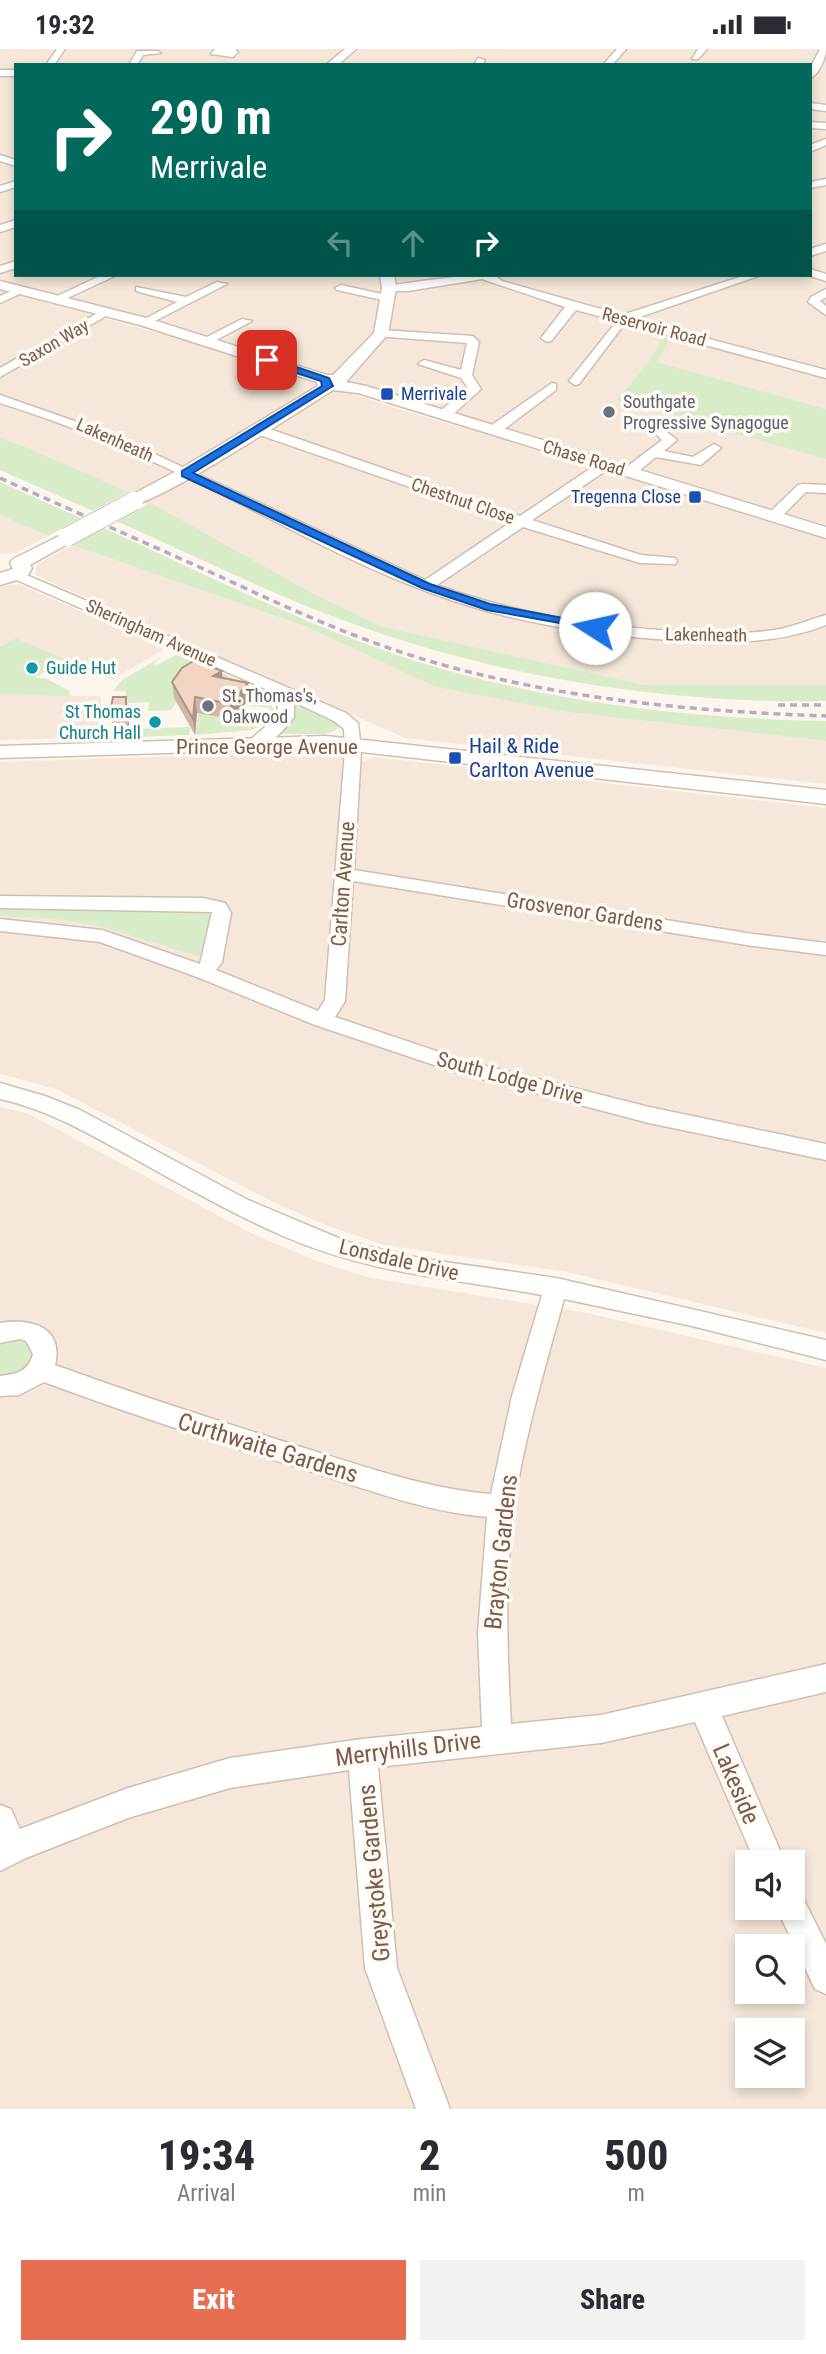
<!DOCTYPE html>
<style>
body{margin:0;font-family:"Roboto Condensed",sans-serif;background:#f2f2f3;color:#2b2b33;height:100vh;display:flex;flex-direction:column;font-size:26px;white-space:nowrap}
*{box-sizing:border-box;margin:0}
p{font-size:23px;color:#7c7c81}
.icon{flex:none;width:38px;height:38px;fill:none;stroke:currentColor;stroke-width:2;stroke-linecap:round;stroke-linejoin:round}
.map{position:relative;height:2060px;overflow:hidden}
.panel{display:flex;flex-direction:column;background:#fff;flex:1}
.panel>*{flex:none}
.top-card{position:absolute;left:14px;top:14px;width:798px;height:214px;border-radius:0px;box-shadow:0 4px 10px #0003;background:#00695c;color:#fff;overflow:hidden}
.fabs{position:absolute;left:735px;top:1801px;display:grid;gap:14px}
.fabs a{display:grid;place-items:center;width:70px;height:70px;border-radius:0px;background:#fff;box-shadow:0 4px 10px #0003;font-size:35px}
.pin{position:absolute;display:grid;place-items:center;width:60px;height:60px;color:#fff;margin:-30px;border-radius:14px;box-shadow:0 4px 10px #0006}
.me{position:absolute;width:77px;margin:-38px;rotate:280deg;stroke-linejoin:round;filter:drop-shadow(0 0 5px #0008)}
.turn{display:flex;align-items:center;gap:24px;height:147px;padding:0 21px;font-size:32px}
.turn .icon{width:91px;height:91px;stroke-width:2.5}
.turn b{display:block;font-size:49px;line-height:60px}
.lanes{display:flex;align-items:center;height:66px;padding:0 21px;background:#0003;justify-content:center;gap:35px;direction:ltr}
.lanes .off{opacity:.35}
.eta{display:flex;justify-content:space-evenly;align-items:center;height:119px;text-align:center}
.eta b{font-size:42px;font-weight:800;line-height:49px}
.primary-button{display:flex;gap:14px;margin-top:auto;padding:14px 21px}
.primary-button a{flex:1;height:80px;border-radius:0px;background:#e76f51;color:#fff;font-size:28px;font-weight:800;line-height:80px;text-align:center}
.primary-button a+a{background:#f2f2f3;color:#2b2b33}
.status{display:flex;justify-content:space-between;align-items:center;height:49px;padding:0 35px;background:#fff;direction:ltr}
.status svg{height:19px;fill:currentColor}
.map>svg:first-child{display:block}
.residential{fill:#f5e8da;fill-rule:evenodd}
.green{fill:#d8ecc9}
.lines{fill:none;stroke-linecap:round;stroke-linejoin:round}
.minor-casing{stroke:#d1beb0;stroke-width:3}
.tertiary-casing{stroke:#d1beb0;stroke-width:3}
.minor{fill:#fff;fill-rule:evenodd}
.tertiary{fill:#fff;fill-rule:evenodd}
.rail{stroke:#b9a8c9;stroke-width:3.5;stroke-dasharray:7 5;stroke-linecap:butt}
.tertiary-bridge-casing{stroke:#d1beb0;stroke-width:20;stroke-linecap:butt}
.tertiary-bridge{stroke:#fff;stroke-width:18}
.wall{fill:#d1b7a8}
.shaded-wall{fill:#aa9588}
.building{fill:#f3d5c3;stroke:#aa9588;stroke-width:2}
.route{fill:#1a73e8;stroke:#114b97;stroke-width:2}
.transit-dot{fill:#1a4fb4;stroke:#fffaf3;stroke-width:2.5}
.worship-dot{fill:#6b7280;stroke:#fffaf3;stroke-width:2.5}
.culture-dot{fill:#0f9aa8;stroke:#fffaf3;stroke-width:2.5}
.labels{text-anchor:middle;stroke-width:7;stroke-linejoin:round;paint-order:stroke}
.far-street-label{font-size:18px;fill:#7a5c4d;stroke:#fffaf3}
.far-transit-label{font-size:18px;fill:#164399;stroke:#fffaf3;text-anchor:start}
.far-worship-label{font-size:18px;fill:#5b616d;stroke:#fffaf3;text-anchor:start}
.far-culture-label{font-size:18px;fill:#0d838f;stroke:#fffaf3;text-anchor:start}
.transit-label{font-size:21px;fill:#164399;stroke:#fffaf3;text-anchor:start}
.street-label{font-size:21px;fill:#7a5c4d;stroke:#fffaf3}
.near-street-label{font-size:24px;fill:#7a5c4d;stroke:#fffaf3}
</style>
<div class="status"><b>19:32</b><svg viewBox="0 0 49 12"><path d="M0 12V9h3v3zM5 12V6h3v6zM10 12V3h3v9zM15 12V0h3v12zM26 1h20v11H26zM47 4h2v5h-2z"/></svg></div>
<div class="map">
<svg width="826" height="2060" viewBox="0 0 826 2060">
<rect width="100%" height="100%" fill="#fdf6ec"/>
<!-- residential -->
<path class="residential" d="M 0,0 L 826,0 L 826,476 L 351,335 L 157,272 L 0,231 ZM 16,16 L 810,16 L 810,226 L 16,226 Z
M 0,241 L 225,302 L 395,359 L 759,465 L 826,491 L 826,636 L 645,636 L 380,577 L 307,541 L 151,454 L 146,456 L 122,447 L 127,444 L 21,396 L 0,389 Z
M 0,466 L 48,487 L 16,504 L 0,505 Z
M 72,496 L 307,578 L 436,638 L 566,663 L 826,692 L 826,735 L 405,689 L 35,526 L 37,515 Z
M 19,535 L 164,600 L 112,631 L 16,589 L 0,598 L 0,537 Z
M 0,646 L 101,647 L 98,688 L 0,691 Z
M 330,702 L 365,712 L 374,708 L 826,759 L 826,1284 L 567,1223 L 384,1196 L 328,1177 L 273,1153 L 56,1040 L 0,1025 L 0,713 Z
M 0,1058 L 27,1064 L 255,1186 L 317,1212 L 367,1228 L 587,1264 L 826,1319 L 826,2060 L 0,2060 ZM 747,1813 L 793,1813 L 793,1858 L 747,1858 ZM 747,1897 L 793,1897 L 793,1942 L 747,1942 ZM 747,1981 L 793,1981 L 793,2026 L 747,2026 Z"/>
<!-- green -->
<path class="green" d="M 663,287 L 671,289 L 656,313 L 826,360 L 826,410 L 617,351 L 650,311 Z
M 0,389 L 21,396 L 128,443 L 93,462 L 0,421 Z
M 0,433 L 81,469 L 48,487 L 0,466 Z
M 151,454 L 307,541 L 380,577 L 645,636 L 826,636 L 826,652 C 668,655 505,629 356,576 C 274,547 196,507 116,472 Z
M 104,479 C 198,522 299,573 397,606 C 535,652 681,669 826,672 L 826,692 L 566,663 L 436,638 L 307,578 L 72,496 Z
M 16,589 L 65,610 L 35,629 L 45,629 L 70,642 L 69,647 L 0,646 L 0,598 Z
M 176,606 C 198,615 273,639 274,664 L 269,663 L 271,659 L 174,649 L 177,653 L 171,661 L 148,662 L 149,653 L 125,654 L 126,642 L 113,642 L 122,631 L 163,607 L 154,614 L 157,616 Z
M 296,654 L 340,674 L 336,681 L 325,685 L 279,685 L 293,668 L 293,657 Z
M 199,660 L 273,668 L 252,681 L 195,686 Z
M 191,678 L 189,686 L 109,689 L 110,681 Z
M 0,858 L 201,859 L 214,870 L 202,907 L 197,907 L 99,877 L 50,869 L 0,867 Z
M 15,1291 C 37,1295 35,1309 23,1323 L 0,1328 L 0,1294 Z"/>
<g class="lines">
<defs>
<path id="minor" d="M 57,0 L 65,0 L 54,16 L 46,16 Z
M 215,0 L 235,0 L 238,3 L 233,8 L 211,5 Z
M 617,0 L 626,0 L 612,16 L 603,16 Z
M 698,0 L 707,0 L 698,10 L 692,10 Z
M 820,0 L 826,0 C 826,9 818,27 810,29 L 810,20 Z
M 137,2 L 157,2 L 161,4 L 143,6 L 137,16 L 129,16 Z
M 478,9 L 485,11 L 482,16 L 474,16 Z
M 0,21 L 16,21 L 16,27 L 0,27 Z
M 810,54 L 826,56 L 826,62 L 810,60 Z
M 810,73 L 826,74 L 826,80 L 810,79 Z
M 826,90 L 826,96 L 810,103 L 810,96 Z
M 0,106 L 16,111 L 16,117 L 0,112 Z
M 826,130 L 826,136 L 810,139 L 810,133 Z
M 16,132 L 16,138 L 0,143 L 0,137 Z
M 16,171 L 16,178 L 0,183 L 0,176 Z
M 826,195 L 826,202 L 810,207 L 810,200 Z
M 16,212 L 16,219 L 0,224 L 0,217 Z
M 810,220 L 826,225 L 826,232 L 807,226 L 810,226 Z
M 102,226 L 117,226 L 59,253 L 49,251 Z
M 470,226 L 494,226 L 502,232 L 622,266 L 746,226 L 761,226 L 634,270 L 826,321 L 826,329 L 628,275 L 622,278 L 579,335 L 575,336 L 569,332 L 617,272 L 576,261 L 551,292 L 547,293 L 541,289 L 565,258 L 482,230 L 408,242 L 389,242 L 383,239 C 389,235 456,228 470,226 Z
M 217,233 L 227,235 L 149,275 L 139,273 L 177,253 L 136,242 L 136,238 L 186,248 Z
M 341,236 L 391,247 L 393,249 L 387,252 L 337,241 L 335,239 Z
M 16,240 L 26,242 L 0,254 L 0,247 Z
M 826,240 L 826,248 L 820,252 L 826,257 L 826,266 L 808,253 L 811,248 Z
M 103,261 L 113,263 L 0,328 L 0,319 Z
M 242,270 L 252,272 L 209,295 L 199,292 Z
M 381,281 L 473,287 L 479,293 L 472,326 L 481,340 L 449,369 L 439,369 L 439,363 L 468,339 L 461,329 L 418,315 L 424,311 L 461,321 L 467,294 L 377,287 L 377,283 Z
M 552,334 L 556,335 L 556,341 L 499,384 L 489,384 L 489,378 Z
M 0,346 L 114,386 L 425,531 L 511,473 L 254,384 L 254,378 L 264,378 L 520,467 L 600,413 L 610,413 L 610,419 L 532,471 L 641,506 L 675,509 L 677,512 L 675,515 L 640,514 L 523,478 L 437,536 C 513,564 592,577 673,582 C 706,584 741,586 775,581 C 793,578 808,571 826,566 L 826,576 C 776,596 722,594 669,591 C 595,586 521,575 451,551 C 367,523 290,479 211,440 C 142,406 73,377 0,354 Z
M 655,374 L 677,391 L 664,402 L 693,408 L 714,395 L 721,399 L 701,416 L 656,408 L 634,426 L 624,426 L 624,420 L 662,391 L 649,378 Z
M 803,435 L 826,436 L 826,444 L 806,443 L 778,471 L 768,471 L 768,465 L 798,436 Z
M 17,522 L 291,640 L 346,664 L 358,674 L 361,702 L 354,821 L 753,885 L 826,894 L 826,906 L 753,897 L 353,832 L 345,952 L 335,968 L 466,1012 L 649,1058 L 826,1095 L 826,1111 L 649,1074 L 455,1023 L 315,976 L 197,928 L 100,893 L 0,882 L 0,870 L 102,881 L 200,915 L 212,863 L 0,859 L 0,847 L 203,849 L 225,854 L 231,864 L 222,913 L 216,921 L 318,962 L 325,951 L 345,702 L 344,680 L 334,672 L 294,653 L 294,668 C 285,680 266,702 250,699 L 248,695 L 250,691 L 278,667 L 277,645 L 12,529 L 10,526 L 12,523 Z
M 0,1034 L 45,1047 L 80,1061 L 248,1151 L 348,1193 L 424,1210 L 556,1229 L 826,1291 L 826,1311 L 692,1277 L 564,1250 C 545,1318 525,1386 514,1457 C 504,1529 507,1603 511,1675 L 601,1666 L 826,1615 L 826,1643 L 722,1667 L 785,1813 L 755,1813 L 695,1673 L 601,1694 L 378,1718 L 397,1919 L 450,2060 L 416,2060 L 365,1919 L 349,1721 L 230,1739 L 128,1769 L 26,1809 L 0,1822 L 0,1756 L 11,1760 L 20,1780 L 128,1739 L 230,1709 L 362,1690 L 482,1678 L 478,1584 L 487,1468 C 427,1463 369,1441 312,1423 C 222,1395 133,1366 44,1333 L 19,1346 L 0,1347 L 0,1327 C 17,1325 28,1323 33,1305 L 26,1292 L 20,1290 L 0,1294 L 0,1274 C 30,1269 64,1277 55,1316 C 140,1347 227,1375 314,1402 C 372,1420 430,1440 491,1445 L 512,1347 L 542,1246 C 450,1229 370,1225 283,1187 C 229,1163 178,1134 126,1105 C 86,1083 46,1060 0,1050 Z
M 793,1843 L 802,1847 L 826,1895 L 826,1945 L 815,1940 L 776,1858 L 793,1858 Z"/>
<path id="tertiary" d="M 345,0 L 356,0 L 338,16 L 326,16 Z
M 380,226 L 394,226 L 396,239 L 388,285 L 346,333 L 366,337 L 826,478 L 826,489 L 358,344 L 333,341 C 304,359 150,461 128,456 L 125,452 L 128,448 L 180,420 L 318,337 L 317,333 L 140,276 L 0,240 L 0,232 L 150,270 L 327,326 L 333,326 L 374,284 L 382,239 Z
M 67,483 L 73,484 L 76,488 L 73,492 L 30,516 L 32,519 L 27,528 L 0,536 L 0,524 L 13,520 L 10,514 L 13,510 Z
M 326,687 L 826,741 L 826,755 L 326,699 L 0,709 L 0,697 Z"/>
</defs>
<!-- minor casing -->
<use href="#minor" class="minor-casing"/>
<!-- tertiary casing -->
<use href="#tertiary" class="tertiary-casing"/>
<!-- minor -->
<use href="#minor" class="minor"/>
<!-- tertiary -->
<use href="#tertiary" class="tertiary"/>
<!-- rail -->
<path class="rail" d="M 0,429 C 69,460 139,491 208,522 C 275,553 343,585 413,607 C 547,649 686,662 826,667
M 778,656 L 826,656"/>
<defs>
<path id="tertiary-bridge" d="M 67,488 L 134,452"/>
</defs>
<!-- tertiary-bridge casing -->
<use href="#tertiary-bridge" class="tertiary-bridge-casing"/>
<!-- tertiary-bridge -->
<use href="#tertiary-bridge" class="tertiary-bridge"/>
</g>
<!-- wall -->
<path class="wall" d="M 222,629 L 250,649 L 232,670 L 197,664 L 195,686 L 174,649 L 172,633 Z
M 113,648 L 129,664 L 129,679 L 113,679 L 110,663 Z"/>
<!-- shaded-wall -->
<path class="shaded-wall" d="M 222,622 L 223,637 L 213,627 Z
M 248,634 L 250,649 L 232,670 L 230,655 Z
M 126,648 L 129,664 L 129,679 L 126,662 Z
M 195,648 L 197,664 L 195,686 L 193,670 Z"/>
<!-- building -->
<path class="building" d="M 195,611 L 222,622 L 213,627 L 248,634 L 230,655 L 195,648 L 193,670 L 172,633 L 182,619 Z
M 113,648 L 126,648 L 126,662 L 110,663 Z"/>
<!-- route -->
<path class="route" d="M 267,308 L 329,329 L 333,337 L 193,424 L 430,535 L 490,555 L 599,576 L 599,581 L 487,561 L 422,539 L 182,427 L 182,422 L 322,337 L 321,332 L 263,313 L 263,309 Z"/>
<!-- markers -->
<g class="transit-dot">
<rect x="380" y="338" width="14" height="14" rx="3.5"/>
<rect x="688" y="441" width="14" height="14" rx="3.5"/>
<rect x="448" y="702" width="14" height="14" rx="3.5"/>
</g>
<g class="worship-dot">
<circle cx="609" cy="363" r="7"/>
<circle cx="208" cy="657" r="7"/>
</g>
<g class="culture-dot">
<circle cx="32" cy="619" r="7"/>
<circle cx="155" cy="673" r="7"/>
</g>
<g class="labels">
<!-- far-street labels -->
<g class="far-street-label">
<text transform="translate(654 278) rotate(15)" y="6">Reservoir Road</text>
<text transform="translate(54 294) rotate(-30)" y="6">Saxon Way</text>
<text transform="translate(115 391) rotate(24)" y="6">Lakenheath</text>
<text transform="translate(584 409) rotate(17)" y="6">Chase Road</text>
<text transform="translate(463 452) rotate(19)" y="6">Chestnut Close</text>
<text transform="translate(151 584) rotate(24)" y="6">Sheringham Avenue</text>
<text transform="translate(706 586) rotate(1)" y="6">Lakenheath</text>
</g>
<!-- far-transit labels -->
<g class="far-transit-label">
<text x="401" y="351">Merrivale</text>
<text x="681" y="454" text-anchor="end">Tregenna Close</text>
</g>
<!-- far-worship labels -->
<g class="far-worship-label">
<text x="623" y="359">Southgate<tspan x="623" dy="21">Progressive Synagogue</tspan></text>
<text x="222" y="653">St. Thomas's,<tspan x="222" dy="21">Oakwood</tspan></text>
</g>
<!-- far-culture labels -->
<g class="far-culture-label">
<text x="46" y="625">Guide Hut</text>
<text x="141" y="669" text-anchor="end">St Thomas<tspan x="141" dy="21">Church Hall</tspan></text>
</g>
<!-- transit labels -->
<g class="transit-label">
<text x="469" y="704">Hail &amp; Ride<tspan x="469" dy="24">Carlton Avenue</tspan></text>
</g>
<!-- street labels -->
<g class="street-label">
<text x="267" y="705">Prince George Avenue</text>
<text transform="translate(343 835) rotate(-86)" y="7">Carlton Avenue</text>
<text transform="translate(585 863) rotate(9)" y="7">Grosvenor Gardens</text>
<text transform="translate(510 1029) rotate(15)" y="7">South Lodge Drive</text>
<text transform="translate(399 1211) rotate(13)" y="7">Lonsdale Drive</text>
</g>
<!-- near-street labels -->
<g class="near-street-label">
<text transform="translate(268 1399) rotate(17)" y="8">Curthwaite Gardens</text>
<text transform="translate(501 1503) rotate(-84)" y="8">Brayton Gardens</text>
<text transform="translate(408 1700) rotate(-7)" y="8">Merryhills Drive</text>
<text transform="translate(736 1735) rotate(67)" y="8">Lakeside</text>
<text transform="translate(374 1824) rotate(-95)" y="8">Greystoke Gardens</text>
</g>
</g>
</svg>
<div class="fabs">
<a><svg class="icon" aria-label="sound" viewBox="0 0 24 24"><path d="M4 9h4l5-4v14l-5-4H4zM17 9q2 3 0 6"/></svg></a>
<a><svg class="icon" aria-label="search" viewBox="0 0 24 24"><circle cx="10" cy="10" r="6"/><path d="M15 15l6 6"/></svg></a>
<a><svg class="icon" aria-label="layers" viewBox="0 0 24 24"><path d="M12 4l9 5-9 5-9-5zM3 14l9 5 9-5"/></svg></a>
</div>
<div class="pin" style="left:267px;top:311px;background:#d93025"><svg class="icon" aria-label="arrive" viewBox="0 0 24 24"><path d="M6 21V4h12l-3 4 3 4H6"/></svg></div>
<svg class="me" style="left:595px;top:579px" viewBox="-20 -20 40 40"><circle r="19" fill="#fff"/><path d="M0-13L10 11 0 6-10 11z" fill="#1a73e8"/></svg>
<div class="top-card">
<div class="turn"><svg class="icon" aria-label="right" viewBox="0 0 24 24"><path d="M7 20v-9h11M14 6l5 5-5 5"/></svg><div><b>290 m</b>Merrivale</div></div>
<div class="lanes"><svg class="icon off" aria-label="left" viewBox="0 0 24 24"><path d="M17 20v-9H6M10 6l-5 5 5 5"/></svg><svg class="icon off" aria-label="ahead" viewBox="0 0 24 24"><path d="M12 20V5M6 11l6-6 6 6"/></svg><svg class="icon" aria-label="right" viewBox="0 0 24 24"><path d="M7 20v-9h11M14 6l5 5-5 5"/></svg></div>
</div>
</div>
<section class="panel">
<div class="eta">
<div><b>19:34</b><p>Arrival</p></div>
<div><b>2</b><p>min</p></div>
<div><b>500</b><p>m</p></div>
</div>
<div class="primary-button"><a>Exit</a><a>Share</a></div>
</section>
